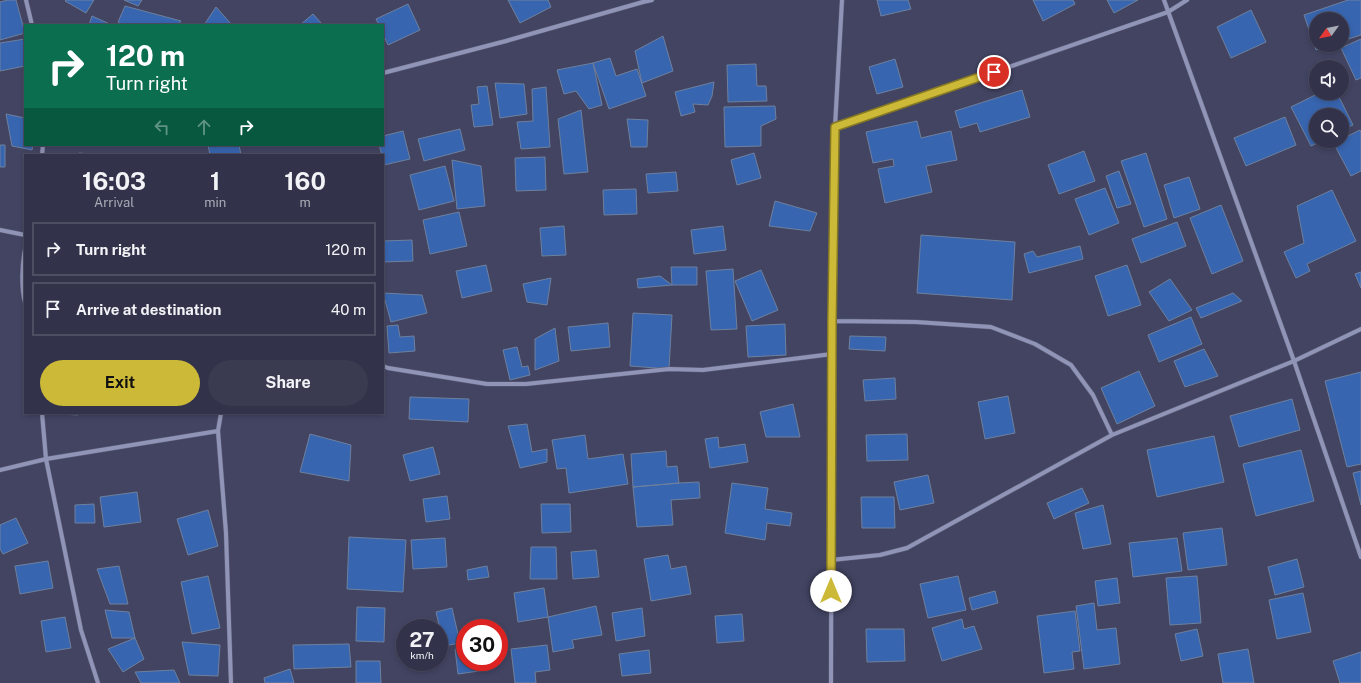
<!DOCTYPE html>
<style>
body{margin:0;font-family:"Public Sans",sans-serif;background:#3a3b51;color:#f1f3f6;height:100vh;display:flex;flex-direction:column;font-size:15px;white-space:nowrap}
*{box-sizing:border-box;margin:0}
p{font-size:13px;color:#a8aab5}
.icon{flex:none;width:22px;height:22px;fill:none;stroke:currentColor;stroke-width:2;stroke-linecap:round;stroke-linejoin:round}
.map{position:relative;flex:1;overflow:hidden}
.side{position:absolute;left:24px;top:154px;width:360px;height:260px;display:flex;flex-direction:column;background:#32334a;border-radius:0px;box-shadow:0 2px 6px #0003,0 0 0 1px #4d4e62}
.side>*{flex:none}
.guide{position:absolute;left:24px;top:24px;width:360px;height:122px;border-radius:0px;box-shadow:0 2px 6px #0003,0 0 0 1px #4d4e62;background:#0b6e4f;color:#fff;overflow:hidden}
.needle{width:26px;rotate:237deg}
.controls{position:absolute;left:1309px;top:12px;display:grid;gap:8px}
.controls a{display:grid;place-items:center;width:40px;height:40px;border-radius:50%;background:#32334a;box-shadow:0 2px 6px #0003,0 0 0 1px #4d4e62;font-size:20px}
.speed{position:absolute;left:396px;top:619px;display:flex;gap:8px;font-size:20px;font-weight:700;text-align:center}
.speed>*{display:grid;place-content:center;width:52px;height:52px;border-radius:50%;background:#32334a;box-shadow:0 2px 6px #0003,0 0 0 1px #4d4e62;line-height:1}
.speed small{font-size:10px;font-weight:400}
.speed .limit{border:6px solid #d22;background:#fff;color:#111}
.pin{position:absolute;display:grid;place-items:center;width:34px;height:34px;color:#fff;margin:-17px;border:2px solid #fff;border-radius:50%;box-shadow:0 1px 4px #0007}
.me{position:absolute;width:44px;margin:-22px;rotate:0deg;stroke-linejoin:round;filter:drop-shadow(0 0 3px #0008)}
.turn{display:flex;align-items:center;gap:14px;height:84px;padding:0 16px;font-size:18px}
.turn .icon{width:52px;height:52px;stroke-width:2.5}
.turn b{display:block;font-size:28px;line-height:34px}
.lanes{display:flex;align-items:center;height:38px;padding:0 16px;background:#0003;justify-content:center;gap:20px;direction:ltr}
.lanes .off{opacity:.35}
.eta{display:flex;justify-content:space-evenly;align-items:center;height:68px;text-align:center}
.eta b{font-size:24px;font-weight:700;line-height:28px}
.button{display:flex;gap:8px;margin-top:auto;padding:8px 16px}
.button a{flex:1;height:46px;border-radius:24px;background:#cdb938;color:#111;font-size:16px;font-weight:700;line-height:46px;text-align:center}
.button a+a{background:#3a3b51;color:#f1f3f6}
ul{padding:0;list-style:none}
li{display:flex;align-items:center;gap:12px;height:54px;margin:0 8px 6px;padding:0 8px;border:2px solid #4d4e62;border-radius:0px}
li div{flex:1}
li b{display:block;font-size:15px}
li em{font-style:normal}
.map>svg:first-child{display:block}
.building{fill:#3865af;stroke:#6e809e}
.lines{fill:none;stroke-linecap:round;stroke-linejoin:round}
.street-casing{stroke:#5e6079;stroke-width:5}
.street{stroke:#9094b6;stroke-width:4}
.route-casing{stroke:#857824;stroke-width:10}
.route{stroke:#cdb938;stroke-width:7}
</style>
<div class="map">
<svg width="1361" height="683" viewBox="0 0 1361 683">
<rect width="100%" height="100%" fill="#424462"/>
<!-- building -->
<path class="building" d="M 8,0 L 16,0 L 25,33 L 0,40 L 0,2 Z
M 66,0 L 94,0 L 86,13 L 65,1 Z
M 124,0 L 142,0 L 138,6 Z
M 508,0 L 548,0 L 551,7 L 520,23 Z
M 877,0 L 908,0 L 911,9 L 881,16 Z
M 1033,0 L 1073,0 L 1075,4 L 1043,21 Z
M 1107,0 L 1138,0 L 1114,13 Z
M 1348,0 L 1361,0 L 1361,35 L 1342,41 L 1342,19 L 1316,19 L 1316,45 L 1331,45 L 1316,50 L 1304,15 Z
M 408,4 L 420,30 L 388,45 L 383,34 L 383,25 L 379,25 L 376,19 Z
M 125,6 L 181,21 L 178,25 L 123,25 L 118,22 Z
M 216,7 L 232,25 L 204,25 Z
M 1251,10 L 1266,42 L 1231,58 L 1217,27 Z
M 313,14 L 323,25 L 300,25 Z
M 92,16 L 112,25 L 89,25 Z
M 663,36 L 673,71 L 642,83 L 635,51 Z
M 25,39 L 25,66 L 0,71 L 0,43 Z
M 1361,39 L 1361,78 L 1356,80 L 1341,48 Z
M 610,58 L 616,76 L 637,69 L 646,96 L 609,109 L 593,63 Z
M 895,59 L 903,87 L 877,94 L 869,67 Z
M 593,63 L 602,105 L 589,109 L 576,91 L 564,94 L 557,70 Z
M 756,64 L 757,86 L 766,86 L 767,101 L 728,102 L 727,65 Z
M 714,82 L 712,96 L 708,105 L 693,104 L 695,112 L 681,116 L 675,92 Z
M 495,83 L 524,84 L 527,114 L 500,118 Z
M 487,86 L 493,125 L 474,127 L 471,105 L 479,104 L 477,87 Z
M 546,87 L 550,147 L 521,149 L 517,122 L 533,121 L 532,89 Z
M 1022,90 L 1030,117 L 980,132 L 977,123 L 960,128 L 955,111 Z
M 1319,93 L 1337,93 L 1353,125 L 1342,130 L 1342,115 L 1316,115 L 1316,141 L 1321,141 L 1311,146 L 1291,107 Z
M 775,106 L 776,119 L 761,126 L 761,146 L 725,147 L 724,107 Z
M 581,110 L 588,172 L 564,174 L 558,119 Z
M 6,114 L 25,118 L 25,145 L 33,145 L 32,150 L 12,146 Z
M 1285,117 L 1296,145 L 1246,166 L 1234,138 Z
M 627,119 L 648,120 L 647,147 L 631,147 Z
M 917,121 L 921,138 L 951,131 L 957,160 L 926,166 L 932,192 L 885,203 L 878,169 L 894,166 L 893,159 L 873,163 L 866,132 Z
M 460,129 L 465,150 L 424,161 L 418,139 Z
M 1360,130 L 1361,133 L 1361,171 L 1351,176 L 1334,144 L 1339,141 L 1342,141 L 1342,139 Z
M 403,131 L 410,159 L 384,165 L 383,155 L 382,155 L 379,145 L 383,145 L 383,136 Z
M 0,145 L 5,145 L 5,167 L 0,167 Z
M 208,145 L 239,145 L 241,155 L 210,155 Z
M 1084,151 L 1095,181 L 1059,194 L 1048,165 Z
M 79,153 L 104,155 L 78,155 Z
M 754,153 L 761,178 L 737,185 L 731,160 Z
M 1146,153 L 1167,219 L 1144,227 L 1121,161 Z
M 545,157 L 546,190 L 516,191 L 515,158 Z
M 452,160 L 481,166 L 485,206 L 457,209 Z
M 445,166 L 454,201 L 419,210 L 410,175 Z
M 1119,171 L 1131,204 L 1117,208 L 1106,176 Z
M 676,172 L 678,191 L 648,193 L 646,174 Z
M 1189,177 L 1200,209 L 1174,218 L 1164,185 Z
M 1105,188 L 1119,223 L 1089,235 L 1075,199 Z
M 636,189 L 637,214 L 604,215 L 603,190 Z
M 1332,190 L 1356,241 L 1307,264 L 1310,271 L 1296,278 L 1284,252 L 1304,243 L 1297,206 Z
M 775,201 L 817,213 L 810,231 L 769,226 Z
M 1221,205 L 1243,261 L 1212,274 L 1190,218 Z
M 459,212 L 467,246 L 430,254 L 423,220 Z
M 1177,222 L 1186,246 L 1141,263 L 1132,239 Z
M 564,226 L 566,255 L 542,256 L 540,228 Z
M 723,226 L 726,250 L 694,254 L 691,230 Z
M 921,235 L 1015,242 L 1012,300 L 917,293 Z
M 412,240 L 413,261 L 383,262 L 383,241 Z
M 1080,246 L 1083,259 L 1029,273 L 1024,254 L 1033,251 L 1037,257 Z
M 486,265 L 492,291 L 462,298 L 456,271 Z
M 1127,265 L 1141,305 L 1108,316 L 1095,276 Z
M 671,267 L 697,267 L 697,285 L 672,285 Z
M 733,269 L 737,329 L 711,330 L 706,271 Z
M 761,270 L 778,310 L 752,321 L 735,281 Z
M 1361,272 L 1361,288 L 1355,274 Z
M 660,276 L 672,285 L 638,288 L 637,279 Z
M 551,278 L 547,305 L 527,302 L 523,284 Z
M 1170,279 L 1192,310 L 1169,321 L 1149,292 Z
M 383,293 L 422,295 L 427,313 L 391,322 Z
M 1233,293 L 1242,301 L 1201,318 L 1196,308 Z
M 633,313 L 672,315 L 669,369 L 630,366 Z
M 1191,317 L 1202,344 L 1159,362 L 1148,335 Z
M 608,323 L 610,347 L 571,351 L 568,327 Z
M 785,324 L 786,355 L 748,357 L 746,326 Z
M 398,325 L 400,337 L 414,336 L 415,351 L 389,353 L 387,326 Z
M 555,328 L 559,361 L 535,370 L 535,339 Z
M 850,336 L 886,337 L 885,351 L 849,349 Z
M 517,347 L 522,367 L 528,366 L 530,375 L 510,380 L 503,350 Z
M 1204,349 L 1218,376 L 1185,387 L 1174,361 Z
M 1139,371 L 1155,406 L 1117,424 L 1101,388 Z
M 1361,372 L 1361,464 L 1347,467 L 1325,381 Z
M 895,378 L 896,399 L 865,401 L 863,380 Z
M 1008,396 L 1015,433 L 985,439 L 978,402 Z
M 410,397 L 469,399 L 468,422 L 409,419 Z
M 1292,399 L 1300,430 L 1239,447 L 1230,416 Z
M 793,404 L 800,437 L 766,437 L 760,412 Z
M 42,413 L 78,413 L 78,415 Z
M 527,424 L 532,452 L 547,449 L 547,462 L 520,468 L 508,426 Z
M 310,434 L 351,445 L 349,481 L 300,472 Z
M 907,434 L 908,460 L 867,461 L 866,435 Z
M 585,435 L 588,459 L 623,454 L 628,484 L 569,493 L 566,468 L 557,469 L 552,440 Z
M 1214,436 L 1224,482 L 1157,497 L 1147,450 Z
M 718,437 L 719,448 L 745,444 L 748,462 L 710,468 L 705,439 Z
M 433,447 L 440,474 L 410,481 L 403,455 Z
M 1301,450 L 1314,501 L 1256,516 L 1243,464 Z
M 666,451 L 667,467 L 677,466 L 679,483 L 633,487 L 631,454 Z
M 1361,471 L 1361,505 L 1353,473 Z
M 928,475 L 934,503 L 900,510 L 894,482 Z
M 699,482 L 700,498 L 671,500 L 673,525 L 637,527 L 633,487 L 679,483 Z
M 732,483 L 768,488 L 765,509 L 792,513 L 790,526 L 767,523 L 765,540 L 725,533 Z
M 1082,488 L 1089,503 L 1054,519 L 1047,503 Z
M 137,492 L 141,522 L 104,527 L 100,497 Z
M 447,496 L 450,519 L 426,522 L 423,499 Z
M 861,497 L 894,497 L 895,528 L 862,528 Z
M 94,504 L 95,523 L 75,523 L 75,505 Z
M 541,504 L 570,504 L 571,532 L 542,533 Z
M 1103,505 L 1111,544 L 1083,549 L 1075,513 Z
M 208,510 L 218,546 L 188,555 L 177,519 Z
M 16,518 L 28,543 L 3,554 L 0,549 L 0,525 Z
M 1222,528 L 1227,565 L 1188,570 L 1183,533 Z
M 349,537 L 406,540 L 403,592 L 347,589 Z
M 445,538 L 447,567 L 413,569 L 411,540 Z
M 1177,538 L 1182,571 L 1133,577 L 1129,543 Z
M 531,547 L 556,547 L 557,579 L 530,579 Z
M 596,550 L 599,577 L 573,579 L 571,552 Z
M 668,555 L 671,569 L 686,566 L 691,594 L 651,601 L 644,559 Z
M 1297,559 L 1304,587 L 1275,595 L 1268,567 Z
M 48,561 L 53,588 L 20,594 L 15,566 Z
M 119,566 L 128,604 L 110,604 L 97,569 Z
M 487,566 L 489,577 L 468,580 L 467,570 Z
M 208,576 L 220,628 L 192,634 L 181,582 Z
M 958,576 L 966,610 L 928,618 L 920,584 Z
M 1197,576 L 1201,623 L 1170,625 L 1166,578 Z
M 1117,578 L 1120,603 L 1098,606 L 1095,581 Z
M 544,588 L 548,617 L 518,622 L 514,593 Z
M 995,591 L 998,603 L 972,610 L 969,598 Z
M 1303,593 L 1311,632 L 1277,639 L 1269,600 Z
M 1094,603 L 1097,630 L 1116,628 L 1120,664 L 1084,669 L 1076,606 Z
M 596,606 L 602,635 L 572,640 L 574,648 L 553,652 L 548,617 Z
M 357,607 L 385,608 L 384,642 L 356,641 Z
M 452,608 L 460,643 L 444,646 L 436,612 Z
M 642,608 L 645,636 L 616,641 L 612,613 Z
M 105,610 L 129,612 L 135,638 L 112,638 Z
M 1075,611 L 1080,651 L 1072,652 L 1074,669 L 1044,673 L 1037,616 Z
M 742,614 L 744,641 L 717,643 L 715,616 Z
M 65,617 L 71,648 L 46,652 L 41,621 Z
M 962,619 L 964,629 L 974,626 L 982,649 L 942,661 L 932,628 Z
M 866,629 L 904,629 L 905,661 L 867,662 Z
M 1197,629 L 1203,656 L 1181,661 L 1175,634 Z
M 135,638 L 144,659 L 123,672 L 108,649 Z
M 182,642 L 220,645 L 218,676 L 189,675 Z
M 349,644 L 351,667 L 294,669 L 293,645 Z
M 547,645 L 550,670 L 535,672 L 536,683 L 515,683 L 511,649 Z
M 465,648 L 465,662 L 484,662 L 486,670 L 458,674 L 455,649 Z
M 1248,649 L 1254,683 L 1223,683 L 1218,654 Z
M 649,650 L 651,673 L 622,676 L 619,654 Z
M 1361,652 L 1361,683 L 1340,683 L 1333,661 Z
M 356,661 L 380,661 L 381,683 L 356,683 Z
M 290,669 L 294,683 L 265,683 L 264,678 Z
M 174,670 L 180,683 L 141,683 L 135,672 Z"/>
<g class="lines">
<defs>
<path id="street" d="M 26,0 L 32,25
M 1164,0 L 1294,361 L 1361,557
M 383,73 L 506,41 L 643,2 L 652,0
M 835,127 L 1168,12 L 1187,0
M 42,155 L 43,145
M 0,230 L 25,235
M 25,250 C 22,264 21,288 25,302
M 832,321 L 916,322 L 991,327 L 1035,344 L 1071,365 L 1093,395 L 1112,435
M 383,366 L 388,368 L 487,384 L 526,384 L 669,369 L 703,370 L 832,354
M 42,413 L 46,459 L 81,630 L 98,683
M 221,413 L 218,431 L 226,533 L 231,683
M 0,470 L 46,459 L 218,431
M 831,560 L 880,555 L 907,548 L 1112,435 L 1294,361 L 1361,329
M 831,683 L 832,321 L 835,127 L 842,0"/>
</defs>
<!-- street casing -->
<use href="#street" class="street-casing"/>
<!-- street -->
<use href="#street" class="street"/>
</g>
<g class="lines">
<defs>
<path id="route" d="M 831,591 L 832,321 L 835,127 L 994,72"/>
</defs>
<!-- route casing -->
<use href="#route" class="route-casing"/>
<!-- route -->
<use href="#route" class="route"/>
</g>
</svg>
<div class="controls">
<a><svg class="needle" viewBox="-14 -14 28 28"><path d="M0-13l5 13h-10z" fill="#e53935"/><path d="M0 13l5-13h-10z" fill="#a8aab5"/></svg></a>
<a><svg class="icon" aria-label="sound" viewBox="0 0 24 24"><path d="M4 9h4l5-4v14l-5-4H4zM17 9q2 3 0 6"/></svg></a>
<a><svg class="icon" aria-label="search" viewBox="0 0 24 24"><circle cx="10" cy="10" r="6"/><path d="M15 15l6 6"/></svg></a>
</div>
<div class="speed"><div>27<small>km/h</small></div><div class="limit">30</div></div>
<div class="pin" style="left:994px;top:72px;background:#d93025"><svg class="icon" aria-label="arrive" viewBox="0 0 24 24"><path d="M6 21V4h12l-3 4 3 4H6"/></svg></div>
<svg class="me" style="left:831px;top:591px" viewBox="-20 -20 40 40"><circle r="19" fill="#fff"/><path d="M0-13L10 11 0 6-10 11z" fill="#cdb938"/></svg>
<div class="guide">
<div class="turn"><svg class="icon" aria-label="right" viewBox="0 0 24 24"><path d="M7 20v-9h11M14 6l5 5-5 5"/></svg><div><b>120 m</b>Turn right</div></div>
<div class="lanes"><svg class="icon off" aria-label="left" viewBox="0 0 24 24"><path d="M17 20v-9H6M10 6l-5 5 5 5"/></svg><svg class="icon off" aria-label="ahead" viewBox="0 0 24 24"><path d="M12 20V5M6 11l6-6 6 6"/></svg><svg class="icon" aria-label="right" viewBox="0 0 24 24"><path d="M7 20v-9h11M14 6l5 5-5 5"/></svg></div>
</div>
<section class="side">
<div class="eta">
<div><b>16:03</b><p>Arrival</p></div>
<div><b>1</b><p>min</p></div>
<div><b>160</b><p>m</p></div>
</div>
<ul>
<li><svg class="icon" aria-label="right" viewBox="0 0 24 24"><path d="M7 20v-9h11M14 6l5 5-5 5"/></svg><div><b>Turn right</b></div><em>120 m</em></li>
<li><svg class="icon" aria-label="arrive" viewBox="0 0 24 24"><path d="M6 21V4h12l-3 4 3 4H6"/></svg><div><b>Arrive at destination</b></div><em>40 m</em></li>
</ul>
<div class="button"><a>Exit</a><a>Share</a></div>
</section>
</div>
